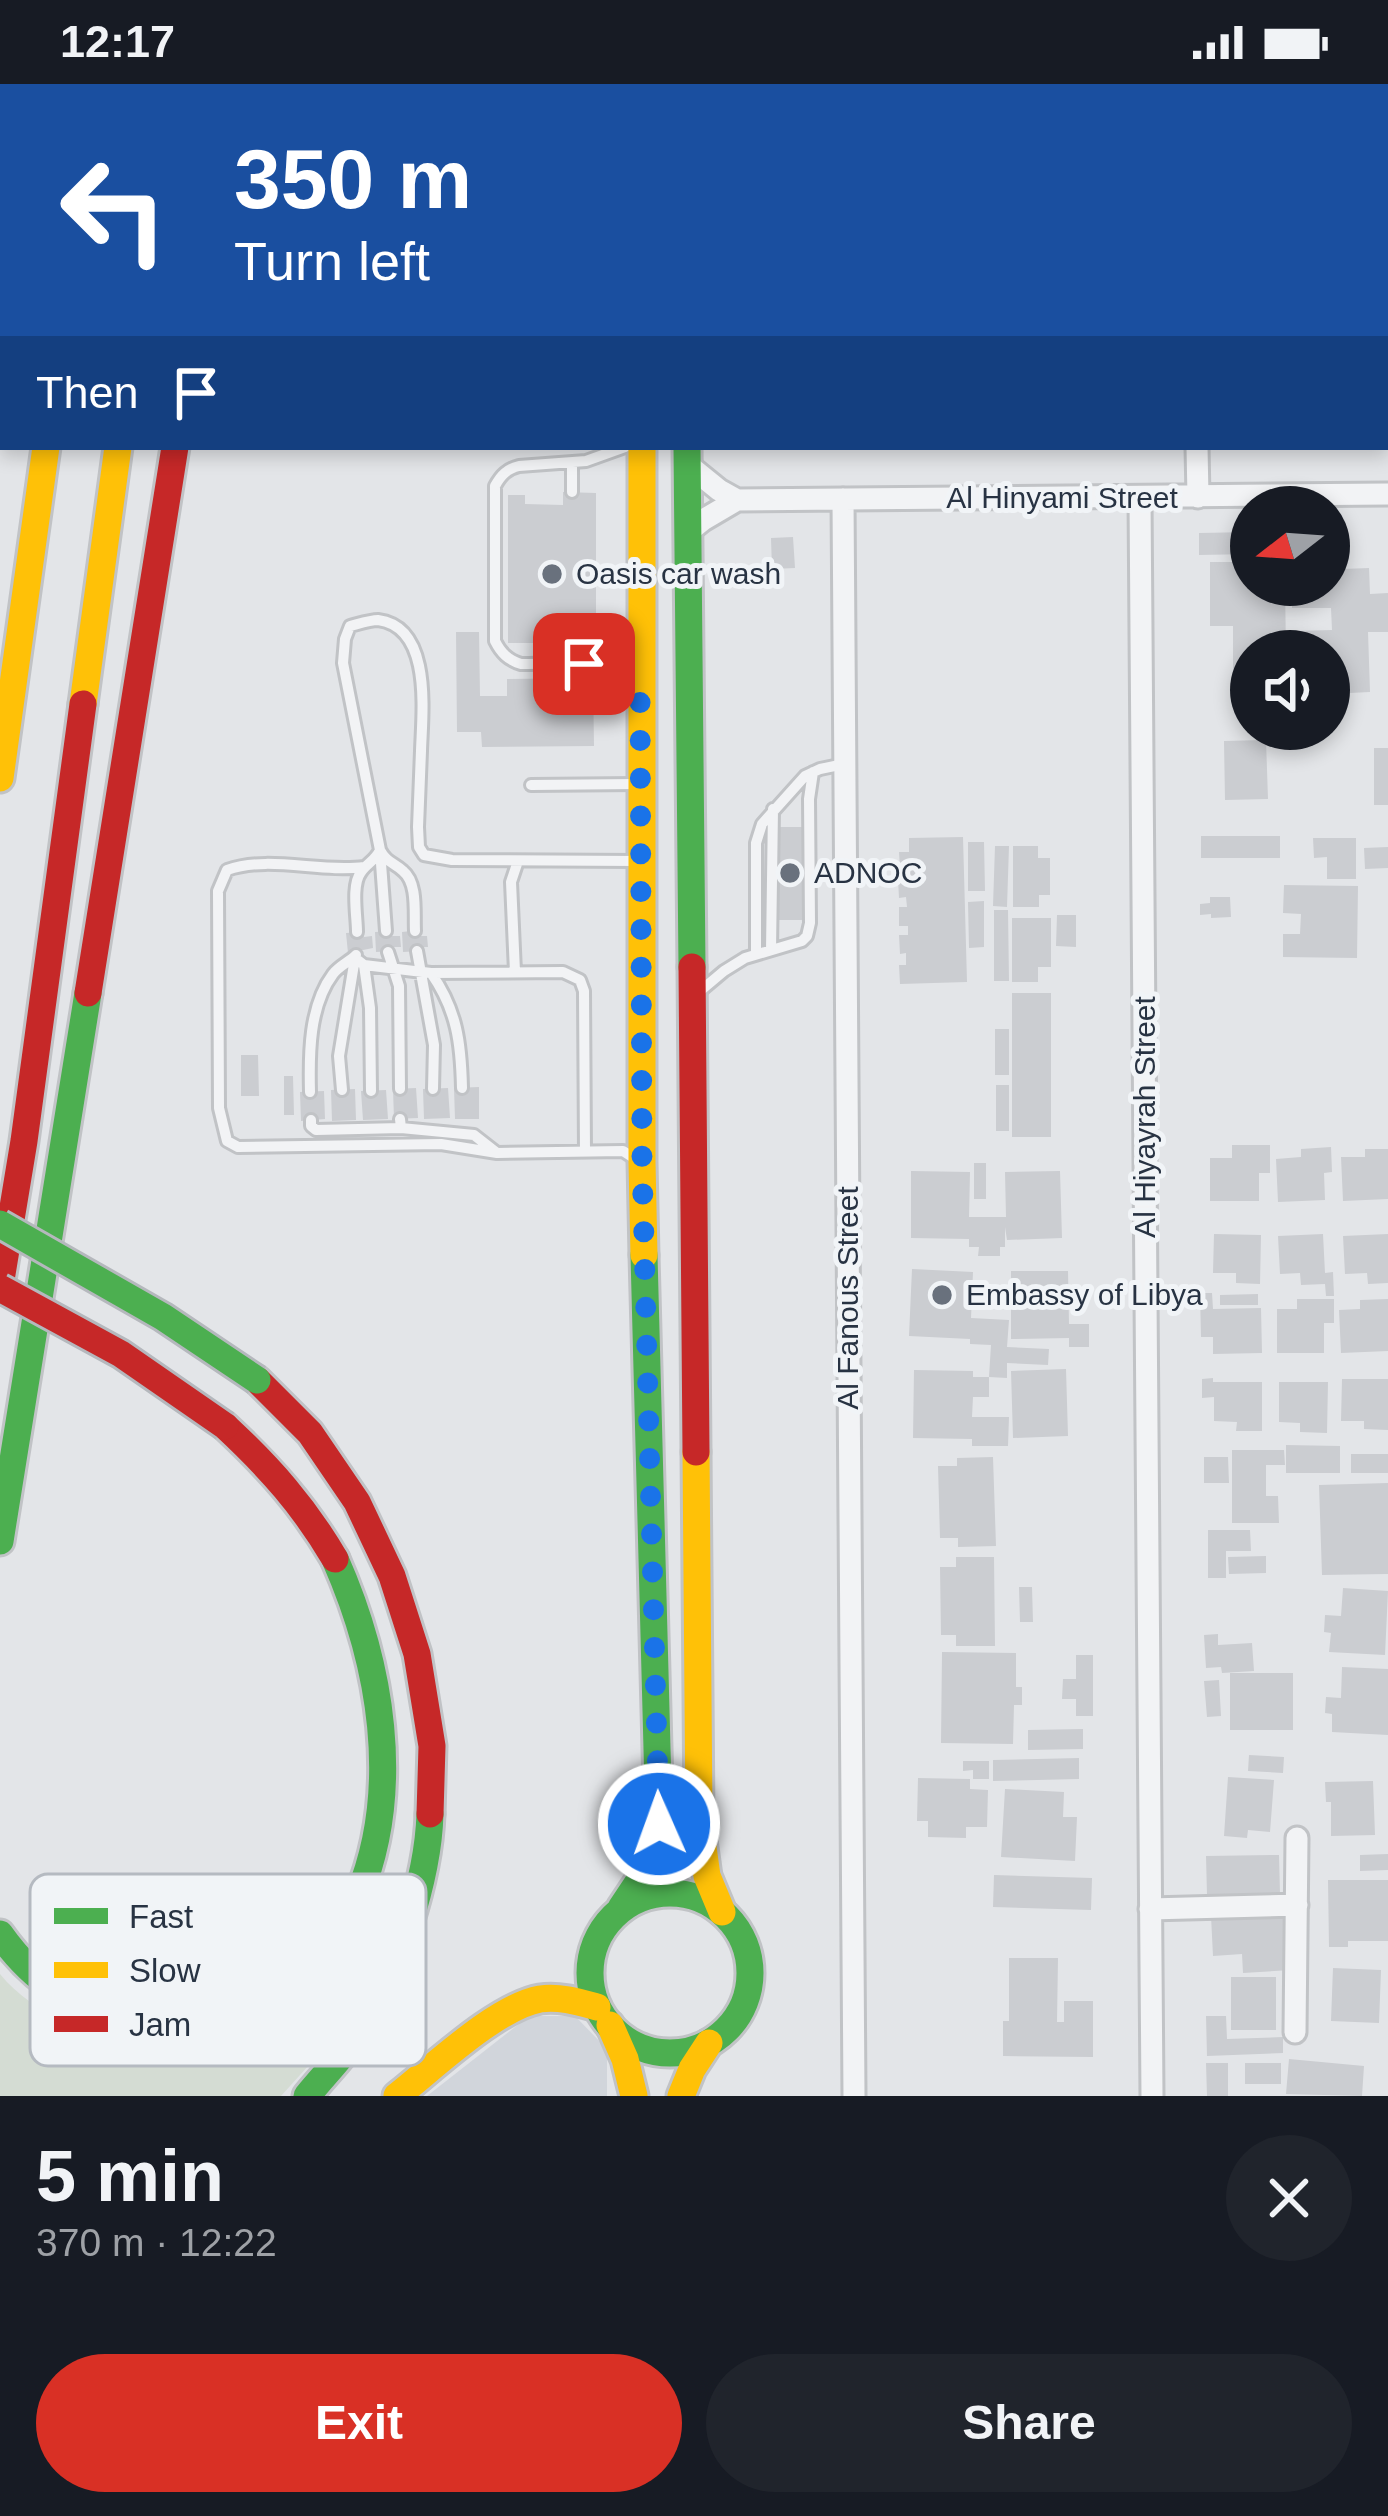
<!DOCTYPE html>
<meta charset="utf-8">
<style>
body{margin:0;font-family:Arial,sans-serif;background:#20242c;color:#f1f3f6;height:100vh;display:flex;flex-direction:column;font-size:45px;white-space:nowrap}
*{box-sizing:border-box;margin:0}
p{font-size:39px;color:#9ea1a6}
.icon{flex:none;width:66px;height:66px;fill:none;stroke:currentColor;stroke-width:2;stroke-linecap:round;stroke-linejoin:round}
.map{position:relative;height:2012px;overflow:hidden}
.panel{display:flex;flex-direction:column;background:#171b24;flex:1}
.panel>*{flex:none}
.guide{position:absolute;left:0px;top:0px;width:1389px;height:366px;box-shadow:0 6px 18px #0003;background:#1a4fa0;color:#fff;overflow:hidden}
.needle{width:78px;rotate:253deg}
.tools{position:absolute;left:1230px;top:402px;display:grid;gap:24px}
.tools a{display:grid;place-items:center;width:120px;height:120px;border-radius:50%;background:#171b24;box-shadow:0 6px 18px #0003;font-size:60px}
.pin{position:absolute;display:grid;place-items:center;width:102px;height:102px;color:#fff;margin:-51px;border-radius:24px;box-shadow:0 6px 18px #0006}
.me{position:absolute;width:132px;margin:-66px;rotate:358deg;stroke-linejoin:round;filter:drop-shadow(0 0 9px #0008)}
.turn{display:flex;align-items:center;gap:42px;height:252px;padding:0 36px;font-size:54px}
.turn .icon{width:156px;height:156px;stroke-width:2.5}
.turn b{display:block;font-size:84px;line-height:102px}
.then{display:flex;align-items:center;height:114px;padding:0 36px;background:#0003;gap:24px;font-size:45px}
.round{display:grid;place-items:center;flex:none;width:126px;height:126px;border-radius:63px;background:#20242c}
.head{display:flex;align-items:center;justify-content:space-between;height:204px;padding:0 36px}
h1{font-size:72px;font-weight:800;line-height:90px}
.action{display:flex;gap:24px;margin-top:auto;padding:24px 36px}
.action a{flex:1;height:138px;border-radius:72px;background:#d93025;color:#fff;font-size:48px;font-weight:800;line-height:138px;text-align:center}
.action a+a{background:#20242c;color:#f1f3f6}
.status{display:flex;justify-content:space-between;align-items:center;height:84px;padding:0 60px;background:#171b24;direction:ltr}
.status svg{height:33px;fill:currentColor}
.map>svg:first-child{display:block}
.built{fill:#d1d5db}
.green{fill:#d4dcd3}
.building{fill:#cbcdd1}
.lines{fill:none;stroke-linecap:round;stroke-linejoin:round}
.lane-casing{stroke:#c1c3c6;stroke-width:16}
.street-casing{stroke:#c1c3c6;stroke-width:27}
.fast-casing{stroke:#c1c3c6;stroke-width:33}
.slow-casing{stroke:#c1c3c6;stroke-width:33}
.jam-casing{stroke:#c1c3c6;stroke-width:33}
.lane{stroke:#f2f3f5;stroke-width:10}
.street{stroke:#f2f3f5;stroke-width:21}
.fast{stroke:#4caf50;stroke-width:27}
.slow{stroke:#ffc107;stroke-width:27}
.jam{stroke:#c62828;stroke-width:27}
.fast-bridge-casing{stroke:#b5b8bd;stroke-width:33;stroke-linecap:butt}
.jam-bridge-casing{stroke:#b5b8bd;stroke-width:33;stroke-linecap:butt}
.fast-bridge{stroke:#4caf50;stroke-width:27}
.jam-bridge{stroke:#c62828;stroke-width:27}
.route{stroke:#1a73e8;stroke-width:21;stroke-dasharray:0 37.8}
.poi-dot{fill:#69717d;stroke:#f1f4f7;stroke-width:4.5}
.labels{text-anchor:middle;stroke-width:10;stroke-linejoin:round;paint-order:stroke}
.street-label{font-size:30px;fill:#283343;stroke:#f1f4f7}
.poi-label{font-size:30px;fill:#283343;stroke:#f1f4f7;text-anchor:start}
.key{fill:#f1f4f7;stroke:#b5bac1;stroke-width:3}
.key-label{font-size:33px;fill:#283343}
</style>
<div class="status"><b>12:17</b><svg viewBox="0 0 49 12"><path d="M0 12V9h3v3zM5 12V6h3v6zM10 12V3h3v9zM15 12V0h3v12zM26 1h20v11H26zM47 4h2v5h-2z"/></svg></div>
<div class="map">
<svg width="1388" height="2012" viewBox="0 0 1388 2012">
<rect width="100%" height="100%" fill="#e3e5e8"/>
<!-- built -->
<path class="built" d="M 529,1932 L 575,1932 L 607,1965 L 607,2012 L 427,2012 Z"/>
<!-- green -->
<path class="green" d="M 397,1790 L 374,1870 L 328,1960 L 281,2012 L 0,2012 L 0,1890 C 17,1911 41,1927 66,1938 C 79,1945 94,1953 108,1957 C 180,1974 259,1962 315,1912 C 352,1878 375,1834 397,1790 Z"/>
<!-- building -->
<path class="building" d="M 563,408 L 596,409 L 596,559 L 508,559 L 508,411 L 525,411 L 525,420 L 563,421 Z
M 1251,448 L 1251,470 L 1199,471 L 1199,449 Z
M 1343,450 L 1343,485 L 1369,484 L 1370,510 L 1388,509 L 1388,548 L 1368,548 L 1370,608 L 1329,610 L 1329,567 L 1294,567 L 1293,547 L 1332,546 L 1331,524 L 1292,524 L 1292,501 L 1329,501 L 1329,451 Z
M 793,453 L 795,484 L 772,485 L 771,454 Z
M 1210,478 L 1251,478 L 1251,501 L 1285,501 L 1286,567 L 1251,567 L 1251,590 L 1233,590 L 1233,542 L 1210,542 Z
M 456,548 L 479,548 L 480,612 L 507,612 L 507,595 L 593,594 L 594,662 L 482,663 L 481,648 L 457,648 Z
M 1266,656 L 1268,715 L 1225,716 L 1224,657 Z
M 1374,664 L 1388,664 L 1388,721 L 1374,721 Z
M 777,743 L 803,743 L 804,836 L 778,836 Z
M 1201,752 L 1280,752 L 1280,774 L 1201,774 Z
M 963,753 L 967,898 L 900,900 L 899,881 L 906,881 L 906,869 L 900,870 L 899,851 L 908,851 L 908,842 L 899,842 L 899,823 L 907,823 L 906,813 L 899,814 L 898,795 L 907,794 L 907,785 L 900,785 L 899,768 L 909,768 L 909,754 Z
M 1313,754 L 1356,754 L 1356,795 L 1327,795 L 1327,773 L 1314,774 Z
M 968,758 L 984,758 L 985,807 L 968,807 Z
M 995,762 L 1009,762 L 1007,823 L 993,822 Z
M 1013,762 L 1038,762 L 1038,774 L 1050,774 L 1050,811 L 1039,811 L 1039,823 L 1013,823 Z
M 1388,763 L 1388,784 L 1365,785 L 1364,764 Z
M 1284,801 L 1358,802 L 1357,874 L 1283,873 L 1283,850 L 1300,850 L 1301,830 L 1283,829 Z
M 1210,813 L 1230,813 L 1231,833 L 1211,834 L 1211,830 L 1200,831 L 1200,820 L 1210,819 Z
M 984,817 L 984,863 L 969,864 L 968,818 Z
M 994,826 L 1008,826 L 1009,897 L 994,897 Z
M 1057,831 L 1076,831 L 1076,863 L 1056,862 Z
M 1012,834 L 1051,834 L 1051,883 L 1038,883 L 1038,898 L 1012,898 Z
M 420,846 L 420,852 L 427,852 L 428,863 L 420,863 L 421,867 L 403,868 L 402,848 Z
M 392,847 L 392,852 L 400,852 L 401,863 L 393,863 L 393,867 L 376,868 L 375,848 Z
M 364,848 L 364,853 L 372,852 L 373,864 L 348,869 L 346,849 Z
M 1012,909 L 1051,909 L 1051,1053 L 1012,1053 Z
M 995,945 L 1009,945 L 1009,991 L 995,991 Z
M 241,971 L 258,971 L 259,1012 L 241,1012 Z
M 284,992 L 293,992 L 294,1031 L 284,1031 Z
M 996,1001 L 1009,1001 L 1009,1047 L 996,1047 Z
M 479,1003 L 479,1035 L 455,1035 L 454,1004 Z
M 416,1004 L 418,1034 L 394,1035 L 393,1005 Z
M 448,1004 L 450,1034 L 424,1035 L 423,1005 Z
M 355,1005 L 356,1036 L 332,1037 L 331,1006 Z
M 386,1006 L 388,1035 L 363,1036 L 361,1007 Z
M 324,1007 L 325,1035 L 301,1037 L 300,1008 Z
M 1232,1061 L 1270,1061 L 1270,1089 L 1259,1089 L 1259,1117 L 1210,1117 L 1210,1074 L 1232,1074 Z
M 1331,1063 L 1332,1088 L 1324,1089 L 1325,1116 L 1278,1118 L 1276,1075 L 1301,1073 L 1301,1065 Z
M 1365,1065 L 1388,1065 L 1388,1115 L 1343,1117 L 1341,1073 L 1365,1073 Z
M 974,1079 L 986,1079 L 986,1115 L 974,1115 Z
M 911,1087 L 970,1088 L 969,1133 L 1006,1133 L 1005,1088 L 1060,1087 L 1062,1154 L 1007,1156 L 1005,1143 L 1005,1163 L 1000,1163 L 1000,1172 L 978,1172 L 979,1163 L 969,1163 L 969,1155 L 911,1154 Z
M 1214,1150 L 1261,1151 L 1260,1200 L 1236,1199 L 1236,1189 L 1213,1189 Z
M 1323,1150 L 1325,1189 L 1333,1188 L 1334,1212 L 1326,1212 L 1325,1200 L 1301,1201 L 1300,1189 L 1280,1190 L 1278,1152 Z
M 1388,1150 L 1388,1199 L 1368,1200 L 1367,1189 L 1345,1190 L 1343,1152 Z
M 912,1185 L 973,1188 L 971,1234 L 1009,1236 L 1007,1263 L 1049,1265 L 1048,1281 L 1007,1279 L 1007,1294 L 989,1293 L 991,1261 L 970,1260 L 970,1255 L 909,1252 Z
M 1011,1187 L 1068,1187 L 1069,1240 L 1089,1240 L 1089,1263 L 1069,1263 L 1069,1254 L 1011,1255 Z
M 1200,1209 L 1212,1209 L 1213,1225 L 1261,1224 L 1262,1269 L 1213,1270 L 1213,1253 L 1201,1253 Z
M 1258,1210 L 1258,1221 L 1220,1221 L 1220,1211 Z
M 1297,1215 L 1334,1215 L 1334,1239 L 1324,1239 L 1324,1269 L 1277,1269 L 1277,1225 L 1297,1225 Z
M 1388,1215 L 1388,1267 L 1341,1269 L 1339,1226 L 1360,1225 L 1360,1216 Z
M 1066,1285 L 1068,1352 L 1013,1354 L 1011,1287 Z
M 914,1286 L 973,1287 L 973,1293 L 989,1293 L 989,1313 L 973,1313 L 972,1333 L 1009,1333 L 1008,1362 L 972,1362 L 972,1355 L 913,1354 Z
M 1213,1294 L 1213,1298 L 1262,1298 L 1262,1347 L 1236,1347 L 1237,1338 L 1214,1337 L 1214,1313 L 1202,1314 L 1202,1295 Z
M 1342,1295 L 1388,1295 L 1388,1346 L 1364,1345 L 1364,1337 L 1341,1337 Z
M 1279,1298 L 1328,1298 L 1327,1349 L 1300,1348 L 1300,1339 L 1279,1338 Z
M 1286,1361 L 1340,1362 L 1340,1389 L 1286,1389 Z
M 1232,1366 L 1284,1366 L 1285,1381 L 1266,1381 L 1266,1412 L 1278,1412 L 1279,1439 L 1232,1439 Z
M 1351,1370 L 1388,1370 L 1388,1389 L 1351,1389 Z
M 993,1373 L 996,1462 L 958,1463 L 958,1454 L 940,1454 L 938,1382 L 957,1382 L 957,1374 Z
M 1204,1373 L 1228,1373 L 1229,1399 L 1204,1399 Z
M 1388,1399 L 1388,1490 L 1322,1491 L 1319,1401 Z
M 1208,1446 L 1250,1446 L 1251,1467 L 1226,1467 L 1226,1494 L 1208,1494 Z
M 1266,1472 L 1266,1489 L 1229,1490 L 1228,1473 Z
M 956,1473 L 994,1473 L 995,1562 L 956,1562 L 956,1551 L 941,1551 L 940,1483 L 956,1483 Z
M 1019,1503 L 1032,1503 L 1033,1538 L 1020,1538 Z
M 1343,1504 L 1388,1507 L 1385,1571 L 1329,1568 L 1331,1549 L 1324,1548 L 1325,1531 L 1341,1532 Z
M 1218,1550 L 1218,1561 L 1252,1559 L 1254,1587 L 1222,1589 L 1221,1583 L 1206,1584 L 1204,1551 Z
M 942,1568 L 1016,1569 L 1016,1603 L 1022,1603 L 1022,1621 L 1014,1621 L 1013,1660 L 941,1659 Z
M 1076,1571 L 1093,1571 L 1093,1632 L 1076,1632 L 1076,1615 L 1062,1615 L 1063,1595 L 1076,1595 Z
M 1342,1583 L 1388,1585 L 1388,1651 L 1332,1648 L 1332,1630 L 1325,1629 L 1326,1613 L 1341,1614 Z
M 1230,1589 L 1293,1589 L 1293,1646 L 1230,1646 Z
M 1219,1596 L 1221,1632 L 1207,1633 L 1204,1597 Z
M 1083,1645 L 1083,1665 L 1028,1666 L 1028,1646 Z
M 1249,1671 L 1284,1673 L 1283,1689 L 1248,1687 Z
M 1079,1674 L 1079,1695 L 993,1697 L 993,1676 Z
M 963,1677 L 989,1677 L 989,1695 L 973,1695 L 973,1686 L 963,1687 Z
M 1228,1693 L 1274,1696 L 1270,1748 L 1248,1746 L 1247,1754 L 1224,1752 Z
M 918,1694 L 970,1695 L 970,1705 L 988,1706 L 987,1743 L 966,1743 L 966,1754 L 928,1753 L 928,1737 L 917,1737 Z
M 1373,1697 L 1375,1751 L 1331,1752 L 1331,1718 L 1326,1718 L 1325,1698 Z
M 1005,1705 L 1064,1708 L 1063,1733 L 1077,1733 L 1075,1777 L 1001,1773 Z
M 1388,1770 L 1388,1786 L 1360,1787 L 1360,1771 Z
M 1279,1771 L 1280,1810 L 1207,1811 L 1206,1772 Z
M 994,1791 L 1092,1794 L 1091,1826 L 993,1823 Z
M 1328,1796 L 1388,1796 L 1388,1857 L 1348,1857 L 1348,1863 L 1329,1863 Z
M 1288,1829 L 1290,1886 L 1243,1889 L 1242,1870 L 1213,1872 L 1211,1832 Z
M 1009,1874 L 1058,1874 L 1057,1938 L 1064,1938 L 1064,1917 L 1093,1917 L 1093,1973 L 1003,1972 L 1003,1937 L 1009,1937 Z
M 1333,1884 L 1381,1886 L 1379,1939 L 1331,1937 Z
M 1231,1893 L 1276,1893 L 1276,1946 L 1231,1946 Z
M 1206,1932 L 1226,1932 L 1227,1955 L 1283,1953 L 1283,1969 L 1207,1972 Z
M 1289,1975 L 1364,1982 L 1362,2012 L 1286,2010 Z
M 1206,1979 L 1228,1979 L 1228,2012 L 1207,2012 Z
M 1245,1979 L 1281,1979 L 1281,2000 L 1245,2000 Z"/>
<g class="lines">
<defs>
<path id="lane" d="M 1386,163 L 1388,160
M 1386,328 L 1388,331
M 625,363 L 586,377 L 519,382 C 507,385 501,391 495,402 L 495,557 C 501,569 508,576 521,580 C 562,580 601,575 635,602
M 572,379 L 572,408
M 571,560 L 571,580
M 531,701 L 636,700
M 364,783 C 319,789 270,771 227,786 L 218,807 L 219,1024 L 227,1057 L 238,1063 L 441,1060 L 497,1069
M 386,847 L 380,766 L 343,579 L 345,555 L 350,542 C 358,540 370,536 378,536 C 433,543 422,630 421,667 C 420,693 419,718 418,743 L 419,763 L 424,771 L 452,776 L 637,777
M 357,848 C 357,832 351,801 361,788 C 367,779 375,777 380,766 C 387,779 393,778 403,787 C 418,799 414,829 415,847
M 771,866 L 773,725
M 417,867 L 434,961 L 433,1005
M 388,868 L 399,902 L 400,1005
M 756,870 L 756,759 L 762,740 L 805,692 L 820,685 L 844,680
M 364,881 L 370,924 L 371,1007
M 515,888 L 511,798 L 518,777
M 431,889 C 457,926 461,959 462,1004
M 699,908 L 724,887 L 745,874 L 802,857 L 807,852 L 810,839 L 809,715 L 813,688
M 342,1006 L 339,972 L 355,874 L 364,881 L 431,889 L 563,888 L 580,896 L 584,907 L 585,1068
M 310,1008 C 309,970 309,922 333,890 C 339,882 349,878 356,871
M 400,1035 L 401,1044 L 474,1051 L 497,1069 L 623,1067 L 637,1076
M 311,1036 L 311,1042 L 316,1046 L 401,1044"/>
<path id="street" d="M 1197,363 L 1198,413
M 687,380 L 719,406 L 737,416
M 1140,414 L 1152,2012
M 843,415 L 854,2012
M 688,448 L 703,436 L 737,416 L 1388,410
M 1150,1825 L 1297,1821
M 1295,1948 L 1297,1754"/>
<path id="fast" d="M 731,3 L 732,0
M 1067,3 L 1298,0
M 687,363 L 692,883
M 0,1457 L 88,909
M590 1889a80 80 0 1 1 160 0a80 80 0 1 1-160 0Z
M 621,1824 L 647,1785 L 659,1740 L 644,1171
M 0,1850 C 38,1904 81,1926 145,1936 C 181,1942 218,1934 252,1921 C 282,1909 315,1890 334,1863 C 345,1849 351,1830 358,1813 C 403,1705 381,1579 335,1475
M 307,2012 C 325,1990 346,1969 361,1946 C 397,1889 428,1796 430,1730"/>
<path id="slow" d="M 567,0 L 585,3
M 642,363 L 642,1078 L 644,1171
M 83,620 L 118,363
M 0,694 L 46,363
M 696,1368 L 699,1735 L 707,1792 L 722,1828
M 610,1941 L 625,1975 L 634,2012
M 397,2012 C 433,1984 496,1923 540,1915 C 559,1912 579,1918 597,1923
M 681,2012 L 692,1985 L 709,1959"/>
<path id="jam" d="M 171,0 L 171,3
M 231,0 L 231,3
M 614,0 L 615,3
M 95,3 L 96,0
M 366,3 L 410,0
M 692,883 L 696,1368
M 88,909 L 175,363
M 0,1202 L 24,1057 L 83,620
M 257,1296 L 310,1349 L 357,1418 L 392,1492 L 417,1570 L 432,1662 L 430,1730
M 225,1342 C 270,1384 304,1422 335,1475"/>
</defs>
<!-- lane casing -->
<use href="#lane" class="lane-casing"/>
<!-- street casing -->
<use href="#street" class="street-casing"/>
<!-- fast casing -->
<use href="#fast" class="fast-casing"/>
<!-- slow casing -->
<use href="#slow" class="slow-casing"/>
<!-- jam casing -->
<use href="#jam" class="jam-casing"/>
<!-- lane -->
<use href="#lane" class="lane"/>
<!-- street -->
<use href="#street" class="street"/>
<!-- fast -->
<use href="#fast" class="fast"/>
<!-- slow -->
<use href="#slow" class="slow"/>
<!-- jam -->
<use href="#jam" class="jam"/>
<defs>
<path id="fast-bridge" d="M 0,1140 L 163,1233 L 257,1296"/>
<path id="jam-bridge" d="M 0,1204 L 121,1270 L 225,1342"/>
</defs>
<!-- fast-bridge casing -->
<use href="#fast-bridge" class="fast-bridge-casing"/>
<!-- jam-bridge casing -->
<use href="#jam-bridge" class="jam-bridge-casing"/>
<!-- fast-bridge -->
<use href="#fast-bridge" class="fast-bridge"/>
<!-- jam-bridge -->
<use href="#jam-bridge" class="jam-bridge"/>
</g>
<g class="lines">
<!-- route -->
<path class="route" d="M 584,580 L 620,590 L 640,606 L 642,1078 L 659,1740"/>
</g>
<!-- markers -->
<g class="poi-dot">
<circle cx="552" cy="490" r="12"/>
<circle cx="790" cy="789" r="12"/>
<circle cx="942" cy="1211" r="12"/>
</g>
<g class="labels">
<!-- street labels -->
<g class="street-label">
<text x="1062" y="424">Al Hinyami Street</text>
<text transform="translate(1145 1033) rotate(-90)" y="10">Al Hiyayrah Street</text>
<text transform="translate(848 1214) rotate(-90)" y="10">Al Fanous Street</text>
</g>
<!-- poi labels -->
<g class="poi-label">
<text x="576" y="500">Oasis car wash</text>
<text x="814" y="799">ADNOC</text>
<text x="966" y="1221">Embassy of Libya</text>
</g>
</g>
<!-- legend -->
<rect x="30" y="1790" width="396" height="192" rx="18" class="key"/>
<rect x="54" y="1824" width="54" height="16" fill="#4caf50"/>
<rect x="54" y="1878" width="54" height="16" fill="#ffc107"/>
<rect x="54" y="1932" width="54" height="16" fill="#c62828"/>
<g class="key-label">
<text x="129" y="1844">Fast</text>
<text x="129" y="1898">Slow</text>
<text x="129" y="1952">Jam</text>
</g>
</svg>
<div class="tools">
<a><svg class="needle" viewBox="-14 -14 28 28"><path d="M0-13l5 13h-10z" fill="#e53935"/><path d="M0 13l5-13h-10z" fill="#9ea1a6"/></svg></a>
<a><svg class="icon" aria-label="sound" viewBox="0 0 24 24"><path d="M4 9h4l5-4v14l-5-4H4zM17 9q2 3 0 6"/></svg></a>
</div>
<div class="pin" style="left:584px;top:580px;background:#d93025"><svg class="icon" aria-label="arrive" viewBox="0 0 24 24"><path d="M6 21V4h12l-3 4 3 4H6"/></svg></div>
<svg class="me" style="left:659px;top:1740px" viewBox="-20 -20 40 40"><circle r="17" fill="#1a73e8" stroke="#fff" stroke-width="3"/><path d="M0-11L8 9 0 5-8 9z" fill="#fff"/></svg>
<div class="guide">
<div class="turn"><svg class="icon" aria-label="left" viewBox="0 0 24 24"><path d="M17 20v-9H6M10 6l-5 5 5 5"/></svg><div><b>350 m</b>Turn left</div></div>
<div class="then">Then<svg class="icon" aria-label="arrive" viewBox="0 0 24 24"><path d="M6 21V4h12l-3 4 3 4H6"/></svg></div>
</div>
</div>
<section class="panel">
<div class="head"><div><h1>5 min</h1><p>370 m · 12:22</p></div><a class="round"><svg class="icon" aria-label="close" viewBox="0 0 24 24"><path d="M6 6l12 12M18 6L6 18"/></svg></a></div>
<div class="action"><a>Exit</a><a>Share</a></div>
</section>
